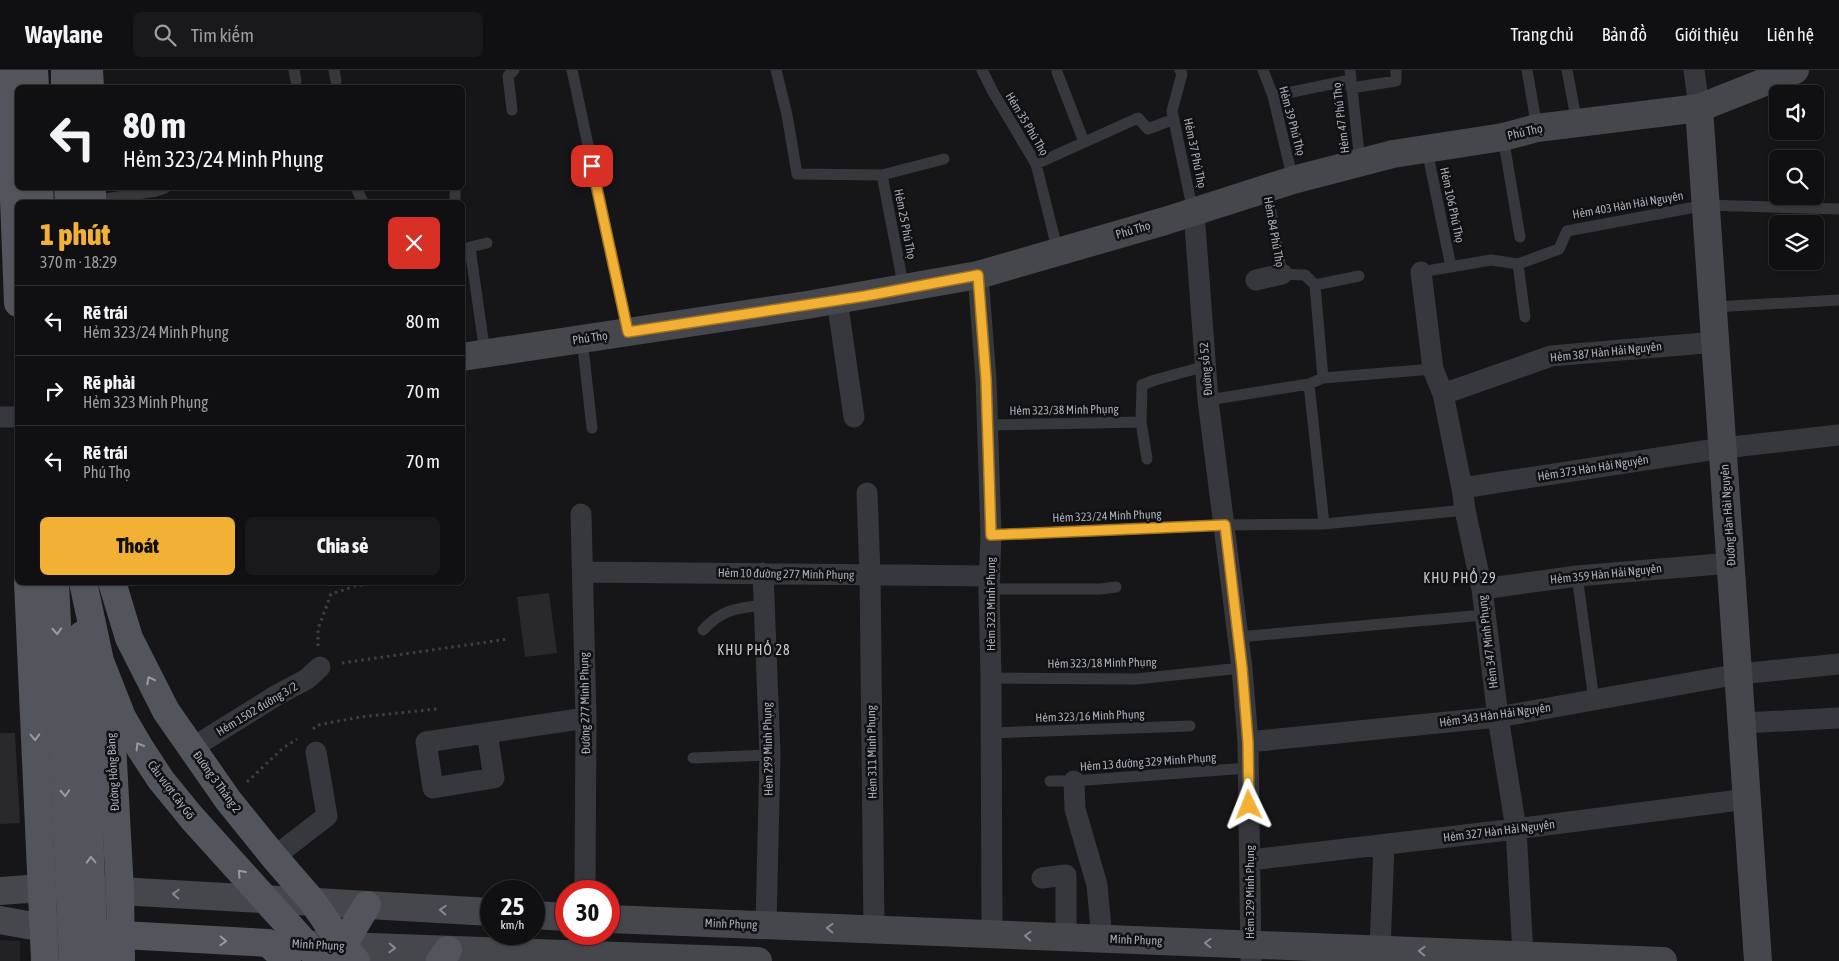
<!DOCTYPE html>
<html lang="vi">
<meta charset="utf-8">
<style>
body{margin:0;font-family:"Asap Condensed",sans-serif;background:#19191b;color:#f1f3f6;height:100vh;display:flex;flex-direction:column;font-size:19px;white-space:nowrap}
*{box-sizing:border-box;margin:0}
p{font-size:16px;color:#9c9d9f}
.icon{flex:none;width:28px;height:28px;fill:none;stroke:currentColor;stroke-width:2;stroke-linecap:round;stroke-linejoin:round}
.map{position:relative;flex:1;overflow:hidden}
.side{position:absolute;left:15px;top:130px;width:450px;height:385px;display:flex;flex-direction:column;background:#101012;border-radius:8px;box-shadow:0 1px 4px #0004,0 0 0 1px #303032}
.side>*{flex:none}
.banner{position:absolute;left:15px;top:15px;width:450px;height:105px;border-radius:8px;box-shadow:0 1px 4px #0004,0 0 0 1px #303032;background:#101012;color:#f1f3f6;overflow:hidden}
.buttons{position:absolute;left:1769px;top:15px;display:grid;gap:10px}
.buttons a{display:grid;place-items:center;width:55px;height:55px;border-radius:8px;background:#101012;box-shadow:0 1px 4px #0004,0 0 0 1px #303032;font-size:25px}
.speed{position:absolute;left:480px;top:810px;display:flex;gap:10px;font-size:25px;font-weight:700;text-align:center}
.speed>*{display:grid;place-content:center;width:65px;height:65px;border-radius:50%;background:#101012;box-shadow:0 1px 4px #0004,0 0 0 1px #303032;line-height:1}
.speed small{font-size:12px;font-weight:400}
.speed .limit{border:8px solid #d22;background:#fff;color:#111}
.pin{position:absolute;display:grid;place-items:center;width:42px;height:42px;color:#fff;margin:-21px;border-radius:10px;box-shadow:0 2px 8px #0006}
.me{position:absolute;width:55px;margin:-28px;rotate:358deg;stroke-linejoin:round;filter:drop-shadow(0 0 4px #0008)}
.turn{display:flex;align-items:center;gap:18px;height:105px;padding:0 25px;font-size:22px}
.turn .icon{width:65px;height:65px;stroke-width:2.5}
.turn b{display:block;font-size:35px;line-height:42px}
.round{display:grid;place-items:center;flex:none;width:52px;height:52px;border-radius:8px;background:#19191b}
.headline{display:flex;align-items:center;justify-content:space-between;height:85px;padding:0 25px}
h1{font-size:30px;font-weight:800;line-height:38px;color:#f2b134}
.button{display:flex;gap:10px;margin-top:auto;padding:10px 25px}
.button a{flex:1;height:58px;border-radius:8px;background:#f2b134;color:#111;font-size:20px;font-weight:800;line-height:58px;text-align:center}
.button a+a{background:#19191b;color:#f1f3f6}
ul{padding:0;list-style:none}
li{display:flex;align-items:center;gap:15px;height:70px;padding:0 25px;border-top:1px solid #303032}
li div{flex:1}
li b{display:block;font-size:19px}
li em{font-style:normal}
header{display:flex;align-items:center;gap:30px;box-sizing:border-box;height:70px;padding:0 25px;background:#101012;border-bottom:1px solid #303032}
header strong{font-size:24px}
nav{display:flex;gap:28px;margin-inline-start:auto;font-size:18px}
.search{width:350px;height:45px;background:#19191b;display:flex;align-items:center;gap:12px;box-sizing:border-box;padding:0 18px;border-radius:8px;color:#9c9d9f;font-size:19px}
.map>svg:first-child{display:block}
.built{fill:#222225}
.building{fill:#29292c}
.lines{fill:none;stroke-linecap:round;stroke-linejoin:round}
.path{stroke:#3d3f44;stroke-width:3;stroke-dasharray:2.5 4;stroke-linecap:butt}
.lane{stroke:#37383d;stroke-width:11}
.street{stroke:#37383d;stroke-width:21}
.secondary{stroke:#45474d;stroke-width:28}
.primary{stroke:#53555c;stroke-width:28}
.primary-bridge{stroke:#53555c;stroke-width:28}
.oneway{stroke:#979ba6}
.oneway2{stroke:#858993}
.route-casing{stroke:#9d7322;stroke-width:12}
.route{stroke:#f2b134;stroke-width:9}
.labels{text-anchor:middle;stroke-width:5;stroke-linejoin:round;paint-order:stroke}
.street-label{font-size:12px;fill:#a8adb8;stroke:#111113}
.neighbourhood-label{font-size:14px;letter-spacing:1px;fill:#c9ccd4;stroke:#111113}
</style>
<header>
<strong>Waylane</strong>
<div class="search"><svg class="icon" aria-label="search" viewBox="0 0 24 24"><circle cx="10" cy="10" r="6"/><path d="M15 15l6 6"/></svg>Tìm kiếm</div>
<nav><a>Trang chủ</a><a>Bản đồ</a><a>Giới thiệu</a><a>Liên hệ</a></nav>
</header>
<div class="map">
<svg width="1839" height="891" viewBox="0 0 1839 891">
<rect width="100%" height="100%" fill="#161618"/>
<!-- built -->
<path class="built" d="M 0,870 L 20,871 L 20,891 L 0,891 Z"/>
<!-- building -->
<path class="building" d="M 549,523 L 557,583 L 525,587 L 517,527 Z
M 0,663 L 15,663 L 20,753 L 0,754 Z"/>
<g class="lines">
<!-- path -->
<path class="path" d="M 462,504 L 465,503
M 318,576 L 318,559 L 331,524 L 355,516 L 384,512
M 342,593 L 508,569
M 313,659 L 318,655 L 360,647 L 437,639
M 247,712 L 283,678 L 297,669"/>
<!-- lane -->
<path class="lane" d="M 294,0 L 296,11
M 334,0 L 336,11
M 572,0 L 628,262
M 776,0 L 787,45 L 797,104 L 882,105 L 944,89
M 982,0 L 993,22 L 1036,94 L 1058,182
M 1180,0 L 1182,4 L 1172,41 L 1193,142
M 1263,0 L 1273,26 L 1293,110
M 1350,0 L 1360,92
M 1527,0 L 1537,58
M 1567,0 L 1577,53
M 1057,2 L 1084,72
M 1351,18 L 1396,11 L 1396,0
M 1273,26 L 1350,10
M 512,40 L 508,6 L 514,0
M 1503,67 L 1520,167
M 1427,80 L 1451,197
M 1036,94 L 1138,48 L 1148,59 L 1174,49
M 882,105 L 904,219
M 356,118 L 363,132
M 1267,119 L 1282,204 L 1305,205 L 1315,215 L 1359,206
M 455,121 L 455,132
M 92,131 L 156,121 L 165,118
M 471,185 L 485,283
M 462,187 L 471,185 L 470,177 L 487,173
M 1518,194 L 1525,247
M 1421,202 L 1491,190 L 1518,194 L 1559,179 L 1567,161 L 1706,135 L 1839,139
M 1315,215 L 1323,308
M 1714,237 L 1839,230
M 582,269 L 592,358
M 1309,314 L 1324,454
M 1208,330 L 1309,314 L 1323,308 L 1433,299
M 987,355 L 1141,352
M 1147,389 L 1141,352 L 1142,315 L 1155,310 L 1206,296
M 991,465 L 1225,455 L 1324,454 L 1465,440
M 1577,506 L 1594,630
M 989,519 L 1100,519 L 1116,517
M 703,560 C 722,539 738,538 764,535
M 1238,567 L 1484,545
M 991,608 L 1136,609 L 1242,598
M 991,663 L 1190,656
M 693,688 L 770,685
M 1050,711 L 1074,711 L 1248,698"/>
<!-- street -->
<path class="street" d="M 1694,0 L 1699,38
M 1194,142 L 1208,330 L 1242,598 L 1248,672 L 1251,891
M 1421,202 L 1433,299 L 1443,324 L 1462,418 L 1465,440 L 1482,519 L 1498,647 L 1516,759 L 1523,885
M 978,205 L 986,309 L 991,465 L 989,519 L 991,608 L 992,864
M 1256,210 L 1282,204
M 837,230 L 854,347
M 1443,324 L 1551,286 L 1716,272
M 0,347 L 18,347
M 1462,418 L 1723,378 L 1839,365
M 867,423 L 870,504 L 874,859
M 581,444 L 586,648 L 585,821
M 583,502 L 990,506
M 763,503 L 770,685 L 766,855
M 1482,519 L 1577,506 L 1731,493
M 1742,653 L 1839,648
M 487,663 L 494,708 L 433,718 L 426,672 L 586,648
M 1248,672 L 1498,647 L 1739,604 L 1839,594
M 192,678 L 277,625 L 307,609 L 320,597
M 1074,711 L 1075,739 L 1097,815 L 1102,869
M 274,787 L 327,746 L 316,682
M 1251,790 L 1516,759 L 1747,729
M 1042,808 L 1066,805 L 1066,867
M 585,864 L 585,885
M 1380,880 L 1384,775"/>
<!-- secondary -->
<path class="secondary" d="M 1699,38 L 1758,891
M 462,287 L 807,235 L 978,205 L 1165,151 L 1293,110 L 1393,84 L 1503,67 L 1537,58 L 1699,38 L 1795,0
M 0,821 L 41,818 L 120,821 L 491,842
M 534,845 L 566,847
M 609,849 L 1663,891
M 0,850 L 44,858
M 287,874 L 758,891"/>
<!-- primary -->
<path class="primary" d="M 9,0 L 18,233
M 34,0 L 35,18
M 65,0 L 65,18
M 89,0 L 90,18
M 39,118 L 40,132
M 68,118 L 69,132
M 92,118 L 92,132
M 28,512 L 45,891
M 112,512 L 129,568 L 166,641 L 228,730 L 274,787 L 313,832 L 343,876 L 356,891
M 109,618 L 120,821 L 121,891
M 104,864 L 268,873 L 287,891
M 334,890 L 367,835
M 440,891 L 448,880"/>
<!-- primary-bridge -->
<path class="primary-bridge" d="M 55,512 L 73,891
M 83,512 L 100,591 L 122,647 L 140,678 L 161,710 L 192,748 L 321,891
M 82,565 L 94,891"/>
</g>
<!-- one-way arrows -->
<defs><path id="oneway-chevron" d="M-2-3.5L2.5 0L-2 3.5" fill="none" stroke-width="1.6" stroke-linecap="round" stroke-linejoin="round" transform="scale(1.25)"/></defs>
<g class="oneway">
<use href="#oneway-chevron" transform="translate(57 561) rotate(87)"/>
<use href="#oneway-chevron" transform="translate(150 610) rotate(-117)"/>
<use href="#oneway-chevron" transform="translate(35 667) rotate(88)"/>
<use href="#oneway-chevron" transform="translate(139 676) rotate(-121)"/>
<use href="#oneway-chevron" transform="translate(65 723) rotate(87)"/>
<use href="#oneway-chevron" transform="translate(91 790) rotate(-92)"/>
<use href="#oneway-chevron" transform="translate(241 803) rotate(-132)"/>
<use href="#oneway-chevron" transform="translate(223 871) rotate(3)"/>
</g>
<g class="oneway2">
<use href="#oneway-chevron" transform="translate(176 824) rotate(-177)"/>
<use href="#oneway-chevron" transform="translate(443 840) rotate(-177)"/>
<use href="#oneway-chevron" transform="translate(830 858) rotate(-178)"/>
<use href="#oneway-chevron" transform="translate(1028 866) rotate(-177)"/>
<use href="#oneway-chevron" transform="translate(1208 873) rotate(-178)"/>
<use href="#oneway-chevron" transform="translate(392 878) rotate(2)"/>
<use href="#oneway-chevron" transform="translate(1422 881) rotate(-178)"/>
</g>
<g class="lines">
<defs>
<path id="route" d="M 592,96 L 628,262 L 865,226 L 978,205 L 986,309 L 991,465 L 1225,455 L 1242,598 L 1248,672 L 1249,735"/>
</defs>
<!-- route casing -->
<use href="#route" class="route-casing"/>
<!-- route -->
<use href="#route" class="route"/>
</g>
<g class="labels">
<!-- street labels -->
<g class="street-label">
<text transform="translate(1341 48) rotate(-97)" y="4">Hẻm 47 Phú Thọ</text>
<text transform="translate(1292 51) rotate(75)" y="4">Hẻm 39 Phú Thọ</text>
<text transform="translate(1027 54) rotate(59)" y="4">Hẻm 35 Phú Thọ</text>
<text transform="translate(1525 62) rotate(-13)" y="4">Phú Thọ</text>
<text transform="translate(1195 83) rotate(78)" y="4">Hẻm 37 Phú Thọ</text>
<text transform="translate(1452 135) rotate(78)" y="4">Hẻm 106 Phú Thọ</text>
<text transform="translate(1628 135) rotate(-10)" y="4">Hẻm 403 Hàn Hải Nguyên</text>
<text transform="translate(905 154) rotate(79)" y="4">Hẻm 25 Phú Thọ</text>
<text transform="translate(1133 160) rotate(-16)" y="4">Phú Thọ</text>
<text transform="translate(1274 162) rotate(80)" y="4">Hẻm 84 Phú Thọ</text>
<text transform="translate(590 268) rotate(-8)" y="4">Phú Thọ</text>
<text transform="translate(1606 282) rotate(-6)" y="4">Hẻm 387 Hàn Hải Nguyên</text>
<text transform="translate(1206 299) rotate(-95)" y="4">Đường số 52</text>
<text transform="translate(1064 340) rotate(-1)" y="4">Hẻm 323/38 Minh Phụng</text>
<text transform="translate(1593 398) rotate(-9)" y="4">Hẻm 373 Hàn Hải Nguyên</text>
<text transform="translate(1728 445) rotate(-94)" y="4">Đường Hàn Hải Nguyên</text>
<text transform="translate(1107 446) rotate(-2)" y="4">Hẻm 323/24 Minh Phụng</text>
<text transform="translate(786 504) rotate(1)" y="4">Hẻm 10 đường 277 Minh Phụng</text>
<text transform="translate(1606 504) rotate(-6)" y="4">Hẻm 359 Hàn Hải Nguyên</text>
<text transform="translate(991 534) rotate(-90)" y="4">Hẻm 323 Minh Phụng</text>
<text transform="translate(1488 572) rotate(-97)" y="4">Hẻm 347 Minh Phụng</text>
<text transform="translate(1102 593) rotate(-1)" y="4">Hẻm 323/18 Minh Phụng</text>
<text transform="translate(585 633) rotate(-91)" y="4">Đường 277 Minh Phụng</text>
<text transform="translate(257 639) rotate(-31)" y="4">Hẻm 1502 đường 3/2</text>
<text transform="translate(1495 645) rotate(-8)" y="4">Hẻm 343 Hàn Hải Nguyên</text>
<text transform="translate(1090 646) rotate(-2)" y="4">Hẻm 323/16 Minh Phụng</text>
<text transform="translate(768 679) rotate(-91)" y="4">Hẻm 299 Minh Phụng</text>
<text transform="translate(872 682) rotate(-91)" y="4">Hẻm 311 Minh Phụng</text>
<text transform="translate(1148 692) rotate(-4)" y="4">Hẻm 13 đường 329 Minh Phụng</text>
<text transform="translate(113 702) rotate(-93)" y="4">Đường Hồng Bàng</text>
<text transform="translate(217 712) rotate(54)" y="4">Đường 3 Tháng 2</text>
<text transform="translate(171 720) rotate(53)" y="4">Cầu vượt Cây Gõ</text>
<text transform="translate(1499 761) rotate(-7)" y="4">Hẻm 327 Hàn Hải Nguyên</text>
<text transform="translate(1250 822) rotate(-90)" y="4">Hẻm 329 Minh Phụng</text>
<text transform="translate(731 854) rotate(2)" y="4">Minh Phụng</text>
<text transform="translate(1136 870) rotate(2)" y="4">Minh Phụng</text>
<text transform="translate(318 875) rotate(3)" y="4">Minh Phụng</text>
</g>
<!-- neighbourhood labels -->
<g class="neighbourhood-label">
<text x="1460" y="513">KHU PHỐ 29</text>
<text x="754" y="585">KHU PHỐ 28</text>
</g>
</g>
</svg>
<div class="buttons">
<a><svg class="icon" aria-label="sound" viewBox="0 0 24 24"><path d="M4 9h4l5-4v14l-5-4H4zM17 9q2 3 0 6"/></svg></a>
<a><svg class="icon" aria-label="search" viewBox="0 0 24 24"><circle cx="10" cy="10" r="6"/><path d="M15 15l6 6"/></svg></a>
<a><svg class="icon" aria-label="layers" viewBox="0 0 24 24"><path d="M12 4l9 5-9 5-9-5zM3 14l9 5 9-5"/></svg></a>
</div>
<div class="speed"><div>25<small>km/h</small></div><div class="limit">30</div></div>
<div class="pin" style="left:592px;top:96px;background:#d93025"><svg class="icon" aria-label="arrive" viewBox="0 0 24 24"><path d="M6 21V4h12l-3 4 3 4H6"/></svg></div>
<svg class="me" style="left:1249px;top:735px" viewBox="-20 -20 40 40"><path d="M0-17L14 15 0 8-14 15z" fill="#f2b134" stroke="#fff" stroke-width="4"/></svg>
<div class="banner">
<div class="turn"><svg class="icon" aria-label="left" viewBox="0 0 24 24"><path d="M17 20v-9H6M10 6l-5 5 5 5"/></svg><div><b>80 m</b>Hẻm 323/24 Minh Phụng</div></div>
</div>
<section class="side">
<div class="headline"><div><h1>1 phút</h1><p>370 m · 18:29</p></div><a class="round" style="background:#d93025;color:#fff"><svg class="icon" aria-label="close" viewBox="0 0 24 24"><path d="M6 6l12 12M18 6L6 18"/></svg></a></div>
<ul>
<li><svg class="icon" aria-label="left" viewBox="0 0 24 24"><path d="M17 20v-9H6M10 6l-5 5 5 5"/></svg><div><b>Rẽ trái</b><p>Hẻm 323/24 Minh Phụng</p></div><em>80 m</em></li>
<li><svg class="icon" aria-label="right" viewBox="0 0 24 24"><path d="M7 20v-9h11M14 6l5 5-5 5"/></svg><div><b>Rẽ phải</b><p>Hẻm 323 Minh Phụng</p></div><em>70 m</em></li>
<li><svg class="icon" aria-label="left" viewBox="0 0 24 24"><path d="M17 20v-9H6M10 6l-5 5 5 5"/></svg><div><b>Rẽ trái</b><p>Phú Thọ</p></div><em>70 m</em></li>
</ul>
<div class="button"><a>Thoát</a><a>Chia sẻ</a></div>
</section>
</div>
